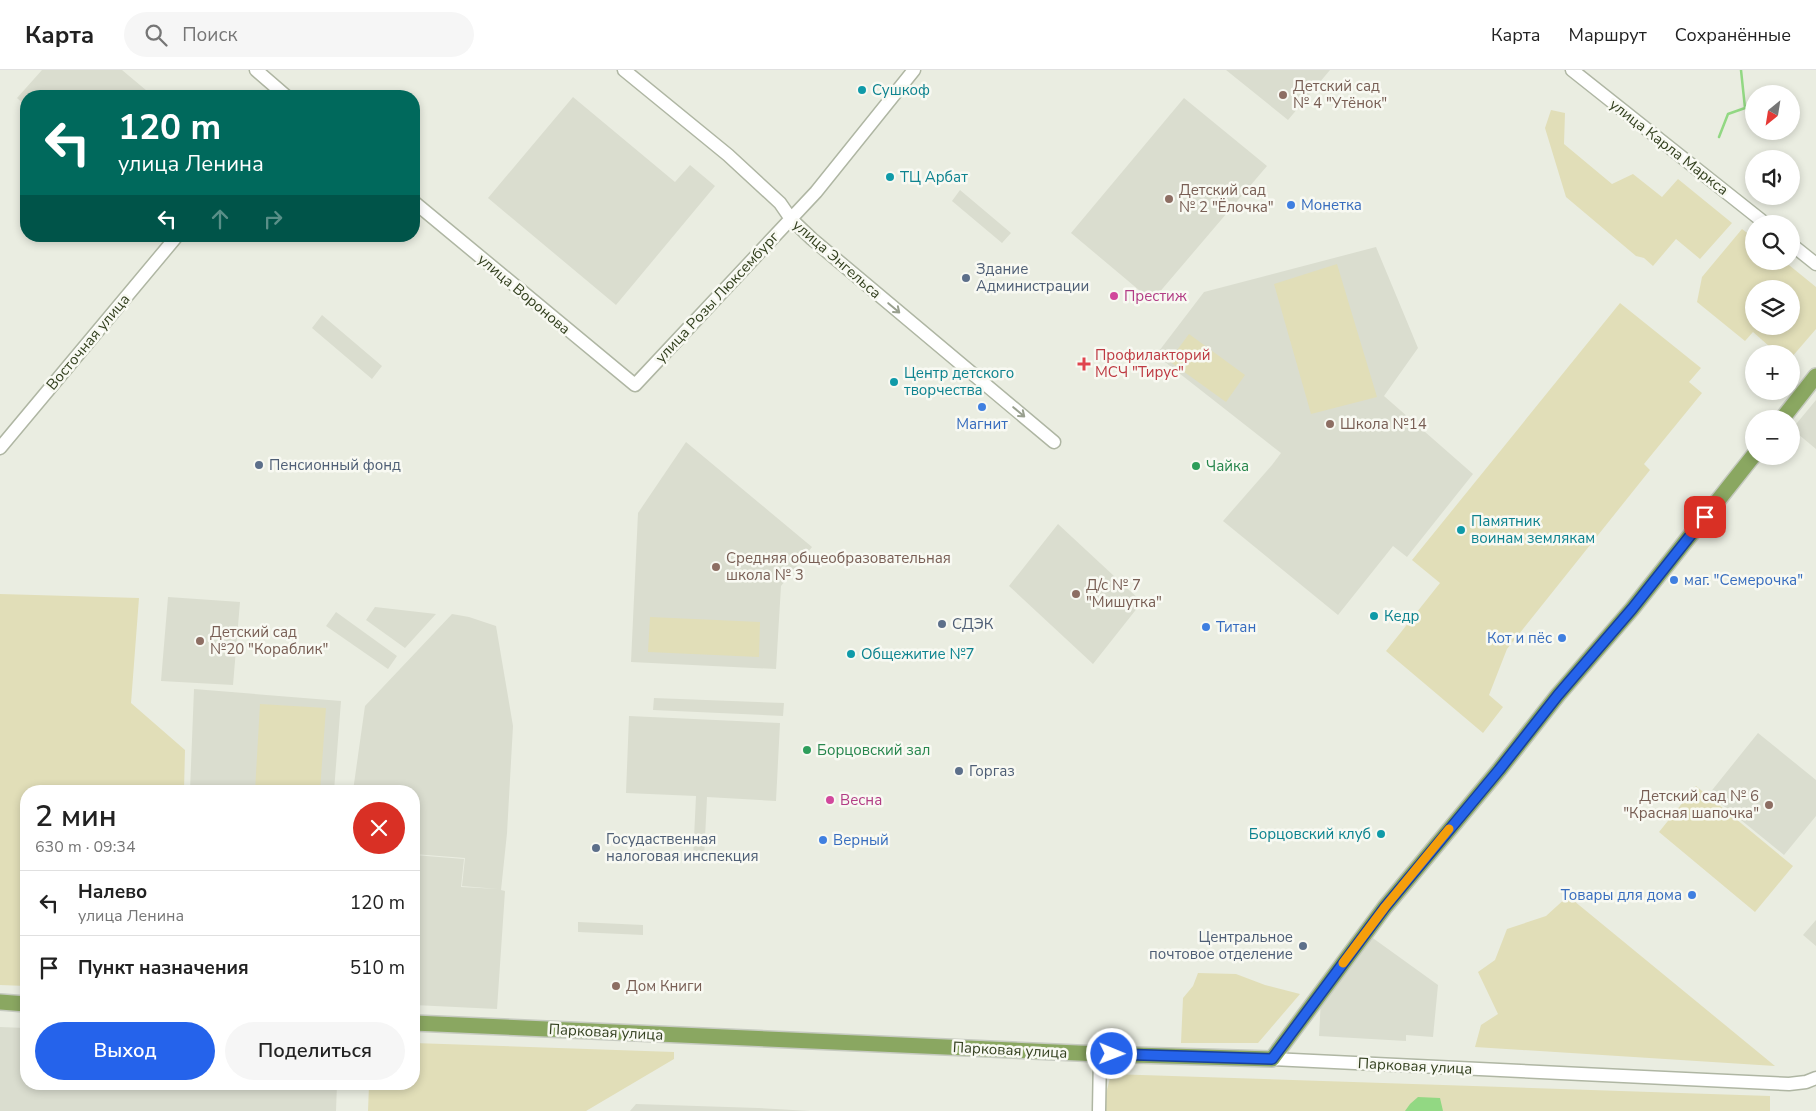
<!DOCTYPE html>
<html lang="ru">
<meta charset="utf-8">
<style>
body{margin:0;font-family:"Nunito Sans",sans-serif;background:#f6f6f6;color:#222;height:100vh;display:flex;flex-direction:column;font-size:19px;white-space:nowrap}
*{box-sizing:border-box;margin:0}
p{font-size:16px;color:#767676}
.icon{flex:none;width:28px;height:28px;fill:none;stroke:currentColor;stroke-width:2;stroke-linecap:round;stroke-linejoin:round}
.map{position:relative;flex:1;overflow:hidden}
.drawer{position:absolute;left:20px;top:715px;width:400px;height:305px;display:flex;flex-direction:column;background:#fff;border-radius:20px;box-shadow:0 2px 8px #0003}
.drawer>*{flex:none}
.guide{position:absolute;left:20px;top:20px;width:400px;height:152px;border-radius:20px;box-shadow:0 2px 8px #0003;background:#00695c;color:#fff;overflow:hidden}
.needle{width:32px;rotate:210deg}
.controls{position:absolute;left:1745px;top:15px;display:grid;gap:10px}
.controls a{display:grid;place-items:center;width:55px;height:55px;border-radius:50%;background:#fff;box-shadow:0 2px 8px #0003;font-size:25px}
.pin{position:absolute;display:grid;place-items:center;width:42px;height:42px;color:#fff;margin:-21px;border-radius:10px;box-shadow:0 2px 8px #0006}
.me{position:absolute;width:55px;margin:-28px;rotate:91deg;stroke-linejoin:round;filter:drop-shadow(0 0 4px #0008)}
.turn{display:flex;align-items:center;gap:18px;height:105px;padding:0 15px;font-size:22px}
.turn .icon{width:65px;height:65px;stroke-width:2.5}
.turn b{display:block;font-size:35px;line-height:42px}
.lanes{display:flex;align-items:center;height:48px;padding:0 15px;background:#0003;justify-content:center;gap:25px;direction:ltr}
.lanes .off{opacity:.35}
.round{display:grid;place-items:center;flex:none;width:52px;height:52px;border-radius:26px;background:#f6f6f6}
.overview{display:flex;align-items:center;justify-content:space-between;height:85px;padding:0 15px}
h1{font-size:30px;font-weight:600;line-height:38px}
.action{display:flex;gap:10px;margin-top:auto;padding:10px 15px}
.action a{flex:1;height:58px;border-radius:30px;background:#2563eb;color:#fff;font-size:20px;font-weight:600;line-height:58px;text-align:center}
.action a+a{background:#f6f6f6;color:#222}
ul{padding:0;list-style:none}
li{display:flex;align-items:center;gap:15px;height:65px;padding:0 15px;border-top:1px solid #e0e0e0}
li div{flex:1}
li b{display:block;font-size:19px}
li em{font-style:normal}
header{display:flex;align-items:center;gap:30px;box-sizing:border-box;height:70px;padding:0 25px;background:#fff;border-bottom:1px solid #e0e0e0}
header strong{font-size:24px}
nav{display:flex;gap:28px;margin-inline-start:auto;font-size:18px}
.search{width:350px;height:45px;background:#f6f6f6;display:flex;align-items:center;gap:12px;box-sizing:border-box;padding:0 18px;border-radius:28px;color:#767676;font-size:19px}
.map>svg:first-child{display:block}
.built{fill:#daddcf}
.green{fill:#e1deb8;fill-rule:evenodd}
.water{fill:#92d883}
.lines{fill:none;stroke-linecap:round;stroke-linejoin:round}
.stream{stroke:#92d883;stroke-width:2.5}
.tertiary-casing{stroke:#afb6a3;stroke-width:15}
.primary-casing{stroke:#c6cac0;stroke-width:18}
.tertiary{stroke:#fff;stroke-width:12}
.primary{stroke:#8aa761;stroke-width:15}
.oneway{stroke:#99a08f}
.route-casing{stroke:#184099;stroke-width:12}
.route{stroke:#2563eb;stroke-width:9}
.slow{stroke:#f59e0b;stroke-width:9}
.culture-dot{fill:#0f9aa8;stroke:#f8f9f2;stroke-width:2}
.education-dot{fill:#8d6e63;stroke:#f8f9f2;stroke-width:2}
.shop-dot{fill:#3f7fe0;stroke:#f8f9f2;stroke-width:2}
.service-dot{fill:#5c6f8a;stroke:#f8f9f2;stroke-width:2}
.hotel-dot{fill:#d1479c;stroke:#f8f9f2;stroke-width:2}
.health-dot{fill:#e0444e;stroke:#f8f9f2;stroke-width:2}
.leisure-dot{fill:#2e9e5b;stroke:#f8f9f2;stroke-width:2}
.labels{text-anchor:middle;stroke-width:5;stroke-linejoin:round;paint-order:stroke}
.education-label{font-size:15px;fill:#785e54;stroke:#f8f9f2;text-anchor:start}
.culture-label{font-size:15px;fill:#0d838f;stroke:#f8f9f2;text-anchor:start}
.street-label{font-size:15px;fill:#33401f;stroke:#f8f9f2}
.shop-label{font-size:15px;fill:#366cbe;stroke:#f8f9f2;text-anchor:start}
.service-label{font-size:15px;fill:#4e5e75;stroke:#f8f9f2;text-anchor:start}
.hotel-label{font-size:15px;fill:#b23c85;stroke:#f8f9f2;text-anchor:start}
.health-label{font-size:15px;fill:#be3a42;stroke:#f8f9f2;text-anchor:start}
.leisure-label{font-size:15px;fill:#27864d;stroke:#f8f9f2;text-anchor:start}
</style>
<header>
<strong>Карта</strong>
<div class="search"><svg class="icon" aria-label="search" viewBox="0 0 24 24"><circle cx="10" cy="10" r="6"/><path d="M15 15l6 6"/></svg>Поиск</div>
<nav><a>Карта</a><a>Маршрут</a><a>Сохранённые</a></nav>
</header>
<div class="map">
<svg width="1816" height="1041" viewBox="0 0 1816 1041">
<rect width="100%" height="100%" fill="#eaede1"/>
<!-- built -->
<path class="built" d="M 42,0 L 122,0 L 153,26 L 26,26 L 26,36 L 17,28 Z
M 1226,0 L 1330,0 L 1288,50 Z
M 573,27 L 675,112 L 690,95 L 715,116 L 616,235 L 488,128 Z
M 1184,28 L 1267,96 L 1152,231 L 1071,163 Z
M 960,120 L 1011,163 L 1002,173 L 952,131 Z
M 1376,177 L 1418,278 L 1384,326 L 1473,404 L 1407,487 L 1393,476 L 1338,545 L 1223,451 L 1272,395 L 1281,383 L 1156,285 L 1204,222 Z
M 322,245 L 382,296 L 372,309 L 312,258 Z
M 1816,330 L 1816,379 L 1792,359 Z
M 686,372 L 812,477 L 781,516 L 776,599 L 631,592 L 638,443 Z
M 1058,454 L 1142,532 L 1093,594 L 1009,516 Z
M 168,527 L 240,532 L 233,615 L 161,611 Z
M 375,537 L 436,544 L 405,578 L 366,550 Z
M 336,542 L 397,586 L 388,599 L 326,556 Z
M 452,544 L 469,547 L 496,556 L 513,656 L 507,763 L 501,820 L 505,821 L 497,939 L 414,935 L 414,785 L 464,789 L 461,817 L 498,819 L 462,816 L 465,788 L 414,784 L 414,721 L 353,721 L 365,636 Z
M 194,619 L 341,631 L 334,721 L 190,721 Z
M 654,628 L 784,633 L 783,646 L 653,640 Z
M 629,646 L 780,653 L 776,731 L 707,727 L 704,789 L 693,789 L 696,726 L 626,723 Z
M 1758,663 L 1816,710 L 1816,746 L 1784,785 L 1709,724 Z
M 1816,850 L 1816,876 L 1803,865 Z
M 578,852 L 643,855 L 643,865 L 578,862 Z
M 1370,866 L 1438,915 L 1433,967 L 1406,965 L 1406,971 L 1319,966 L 1321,929 Z
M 0,957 L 26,958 L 26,1014 L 337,1014 L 336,1041 L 0,1041 Z
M 636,1034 L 758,1038 L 810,1041 L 630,1041 Z"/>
<!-- green -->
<path class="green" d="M 1551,40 L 1565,43 L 1564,74 L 1612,114 L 1633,104 L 1662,127 L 1678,109 L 1732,153 L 1700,189 L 1676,169 L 1653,196 L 1644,188 L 1636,186 L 1566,127 L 1545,58 Z
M 1742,159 L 1754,168 L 1754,191 L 1784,191 L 1816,217 L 1816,259 L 1791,288 L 1791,284 L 1778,284 L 1753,262 L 1745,271 L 1697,232 L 1702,207 ZM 1754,219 L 1791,219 L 1791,256 L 1754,256 Z
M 1337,194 L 1377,327 L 1311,344 L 1274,214 Z
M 1620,233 L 1701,298 L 1689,312 L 1702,323 L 1644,394 L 1650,400 L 1507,579 L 1489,625 L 1503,637 L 1483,663 L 1386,581 L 1440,513 L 1412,490 Z
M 1189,264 L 1245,305 L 1226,332 L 1169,291 Z
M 0,524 L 139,528 L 131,633 L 185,680 L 184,721 L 26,721 L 26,916 L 0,915 Z
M 650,547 L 760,552 L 759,587 L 648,582 Z
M 260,634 L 326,638 L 320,721 L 255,721 Z
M 1696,716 L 1793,796 L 1755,842 L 1659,762 Z
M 1568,826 L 1775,996 L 1475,977 L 1481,955 L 1498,944 L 1478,902 L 1495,890 L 1507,859 L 1546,846 Z
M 1198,903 L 1236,904 L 1265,915 L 1300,924 L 1258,973 L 1181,973 L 1183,928 L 1193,916 Z
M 414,973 L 674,982 L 674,989 L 586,1041 L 368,1041 L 369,1015 L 393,1016 L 394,1014 L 414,1014 Z
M 1111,1004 L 1770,1026 L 1770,1041 L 1106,1041 L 1106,1024 Z"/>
<!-- water -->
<path class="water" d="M 1418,1027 L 1440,1028 L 1443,1041 L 1405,1041 L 1410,1034 Z"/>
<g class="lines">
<!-- stream -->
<path class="stream" d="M 1719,67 L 1728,44 L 1745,38 L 1741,0"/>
<defs>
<path id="tertiary" d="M 256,0 L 286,26
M 624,0 L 728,85 L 780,133 L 791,149 L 812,169 L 1054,372
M 1572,0 L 1766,154
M 414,132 L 635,315 L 816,122 L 914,0
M 1791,174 L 1816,194
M 0,378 L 177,166
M 1272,989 L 1789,1014 L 1806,1012 L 1816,1008
M 1099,1041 L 1100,984"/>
<path id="primary" d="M 1782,349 L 1816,306
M 0,932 L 26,934
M 414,953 L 1100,984 L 1272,989 L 1385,837 L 1499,700 L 1558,625 L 1632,539 L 1754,385"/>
</defs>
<!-- tertiary casing -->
<use href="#tertiary" class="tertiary-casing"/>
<!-- primary casing -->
<use href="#primary" class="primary-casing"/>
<!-- tertiary -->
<use href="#tertiary" class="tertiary"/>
<!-- primary -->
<use href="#primary" class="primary"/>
</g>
<!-- one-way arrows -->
<defs><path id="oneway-shaft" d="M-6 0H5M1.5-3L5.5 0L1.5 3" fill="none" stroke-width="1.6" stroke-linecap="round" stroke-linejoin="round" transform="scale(1.25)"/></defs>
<g class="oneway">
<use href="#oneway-shaft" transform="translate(894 238) rotate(40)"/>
<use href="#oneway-shaft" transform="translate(1019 342) rotate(40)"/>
</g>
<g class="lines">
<defs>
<path id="route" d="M 1112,984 L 1272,989 L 1385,837 L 1499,700 L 1558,625 L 1632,539 L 1705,447"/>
</defs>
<!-- route casing -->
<use href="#route" class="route-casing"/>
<!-- route -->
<use href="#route" class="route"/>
<!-- slow -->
<path class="slow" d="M 1343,893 L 1385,837 L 1449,759"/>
</g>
<!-- markers -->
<g class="culture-dot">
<circle cx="862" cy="20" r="5"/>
<circle cx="890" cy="107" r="5"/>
<circle cx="894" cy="312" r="5"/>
<circle cx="1461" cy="460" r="5"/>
<circle cx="1374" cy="546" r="5"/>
<circle cx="851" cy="584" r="5"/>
<circle cx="1381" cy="764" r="5"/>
</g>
<g class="education-dot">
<circle cx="1283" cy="25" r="5"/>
<circle cx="1169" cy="129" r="5"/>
<circle cx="1330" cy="354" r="5"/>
<circle cx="716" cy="497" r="5"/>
<circle cx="1076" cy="524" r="5"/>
<circle cx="200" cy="571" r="5"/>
<circle cx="1769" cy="735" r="5"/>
<circle cx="616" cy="916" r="5"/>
</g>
<g class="shop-dot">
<circle cx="1291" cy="135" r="5"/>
<circle cx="982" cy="337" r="5"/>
<circle cx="1674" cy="510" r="5"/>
<circle cx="1206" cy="557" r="5"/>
<circle cx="1562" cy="568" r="5"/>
<circle cx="823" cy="770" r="5"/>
<circle cx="1692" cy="825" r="5"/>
</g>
<g class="service-dot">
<circle cx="966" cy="208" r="5"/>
<circle cx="259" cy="395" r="5"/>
<circle cx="942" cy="554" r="5"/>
<circle cx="959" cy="701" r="5"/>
<circle cx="596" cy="778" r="5"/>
<circle cx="1303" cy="876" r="5"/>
</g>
<g class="hotel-dot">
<circle cx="1114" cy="226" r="5"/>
<circle cx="830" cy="730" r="5"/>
</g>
<path class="health-dot" d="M1081.5 286.5h5v5h5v5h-5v5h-5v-5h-5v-5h5z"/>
<g class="leisure-dot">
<circle cx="1196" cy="396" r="5"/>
<circle cx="807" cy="680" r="5"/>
</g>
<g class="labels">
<!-- education labels -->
<g class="education-label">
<text x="1293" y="21">Детский сад<tspan x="1293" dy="17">№ 4 "Утёнок"</tspan></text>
<text x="1179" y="125">Детский сад<tspan x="1179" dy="17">№ 2 "Ёлочка"</tspan></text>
<text x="1340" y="359">Школа №14</text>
<text x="726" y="493">Средняя общеобразовательная<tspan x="726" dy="17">школа № 3</tspan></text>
<text x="1086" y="520">Д/с № 7<tspan x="1086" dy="17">"Мишутка"</tspan></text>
<text x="210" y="567">Детский сад<tspan x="210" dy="17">№20 "Кораблик"</tspan></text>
<text x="1759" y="731" text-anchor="end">Детский сад № 6<tspan x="1759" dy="17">"Красная шапочка"</tspan></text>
<text x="626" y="921">Дом Книги</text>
</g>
<!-- culture labels -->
<g class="culture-label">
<text x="872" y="25">Сушкоф</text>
<text x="900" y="112">ТЦ Арбат</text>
<text x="904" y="308">Центр детского<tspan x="904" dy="17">творчества</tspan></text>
<text x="1471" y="456">Памятник<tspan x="1471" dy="17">воинам землякам</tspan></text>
<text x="1384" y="551">Кедр</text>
<text x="861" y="589">Общежитие №7</text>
<text x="1371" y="769" text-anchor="end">Борцовский клуб</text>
</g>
<!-- street labels -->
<g class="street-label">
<text transform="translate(1669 77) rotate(38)" y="5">улица Карла Маркса</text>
<text transform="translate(837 189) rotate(41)" y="5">улица Энгельса</text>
<text transform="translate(524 224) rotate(40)" y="5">улица Воронова</text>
<text transform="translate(717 227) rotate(-47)" y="5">улица Розы Люксембург</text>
<text transform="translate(88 272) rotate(-50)" y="5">Восточная улица</text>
<text transform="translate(606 962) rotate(3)" y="5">Парковая улица</text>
<text transform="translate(1010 980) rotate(3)" y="5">Парковая улица</text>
<text transform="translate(1415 996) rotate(3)" y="5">Парковая улица</text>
</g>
<!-- shop labels -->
<g class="shop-label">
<text x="1301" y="140">Монетка</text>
<text x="982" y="359" text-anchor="middle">Магнит</text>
<text x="1684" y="515">маг. "Семерочка"</text>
<text x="1216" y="562">Титан</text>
<text x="1552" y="573" text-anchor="end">Кот и пёс</text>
<text x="833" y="775">Верный</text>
<text x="1682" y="830" text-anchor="end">Товары для дома</text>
</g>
<!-- service labels -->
<g class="service-label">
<text x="976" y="204">Здание<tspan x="976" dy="17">Администрации</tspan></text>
<text x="269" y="400">Пенсионный фонд</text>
<text x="952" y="559">СДЭК</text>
<text x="969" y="706">Горгаз</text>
<text x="606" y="774">Госудаственная<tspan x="606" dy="17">налоговая инспекция</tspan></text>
<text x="1293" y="872" text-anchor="end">Центральное<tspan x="1293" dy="17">почтовое отделение</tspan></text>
</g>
<!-- hotel labels -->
<g class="hotel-label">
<text x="1124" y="231">Престиж</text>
<text x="840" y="735">Весна</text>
</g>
<!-- health labels -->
<g class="health-label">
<text x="1095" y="290">Профилакторий<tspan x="1095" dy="17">МСЧ "Тирус"</tspan></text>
</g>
<!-- leisure labels -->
<g class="leisure-label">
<text x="1206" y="401">Чайка</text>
<text x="817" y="685">Борцовский зал</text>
</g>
</g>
</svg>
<div class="controls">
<a><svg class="needle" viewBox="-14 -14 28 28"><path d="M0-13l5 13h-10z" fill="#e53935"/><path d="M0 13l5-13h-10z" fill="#767676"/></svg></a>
<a><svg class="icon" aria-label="sound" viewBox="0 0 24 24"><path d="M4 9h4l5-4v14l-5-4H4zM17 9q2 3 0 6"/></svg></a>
<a><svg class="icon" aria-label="search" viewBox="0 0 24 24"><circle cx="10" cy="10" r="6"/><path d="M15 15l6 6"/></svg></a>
<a><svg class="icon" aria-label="layers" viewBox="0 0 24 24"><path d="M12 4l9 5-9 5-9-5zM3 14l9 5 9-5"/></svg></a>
<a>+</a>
<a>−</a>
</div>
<div class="pin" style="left:1705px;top:447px;background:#d93025"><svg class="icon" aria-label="arrive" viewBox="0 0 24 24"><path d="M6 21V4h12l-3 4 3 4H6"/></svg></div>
<svg class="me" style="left:1112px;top:984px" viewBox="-20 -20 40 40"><circle r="17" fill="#2563eb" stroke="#fff" stroke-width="3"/><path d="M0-11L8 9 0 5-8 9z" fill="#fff"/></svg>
<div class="guide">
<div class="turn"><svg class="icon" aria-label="left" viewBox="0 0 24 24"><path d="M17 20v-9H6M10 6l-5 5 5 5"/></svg><div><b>120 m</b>улица Ленина</div></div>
<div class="lanes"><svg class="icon" aria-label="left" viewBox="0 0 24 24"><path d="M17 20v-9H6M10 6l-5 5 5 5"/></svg><svg class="icon off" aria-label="ahead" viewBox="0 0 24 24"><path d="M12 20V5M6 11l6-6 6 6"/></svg><svg class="icon off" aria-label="right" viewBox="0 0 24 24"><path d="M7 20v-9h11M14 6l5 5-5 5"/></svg></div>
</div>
<section class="drawer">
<div class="overview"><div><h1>2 мин</h1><p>630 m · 09:34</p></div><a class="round" style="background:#d93025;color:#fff"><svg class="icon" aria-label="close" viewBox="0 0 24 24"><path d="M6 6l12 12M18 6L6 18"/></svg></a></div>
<ul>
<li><svg class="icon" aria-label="left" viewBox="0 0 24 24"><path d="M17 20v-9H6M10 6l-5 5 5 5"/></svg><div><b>Налево</b><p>улица Ленина</p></div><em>120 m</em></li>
<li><svg class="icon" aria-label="arrive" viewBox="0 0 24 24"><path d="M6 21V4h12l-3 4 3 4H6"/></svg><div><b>Пункт назначения</b></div><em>510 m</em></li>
</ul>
<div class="action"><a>Выход</a><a>Поделиться</a></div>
</section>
</div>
